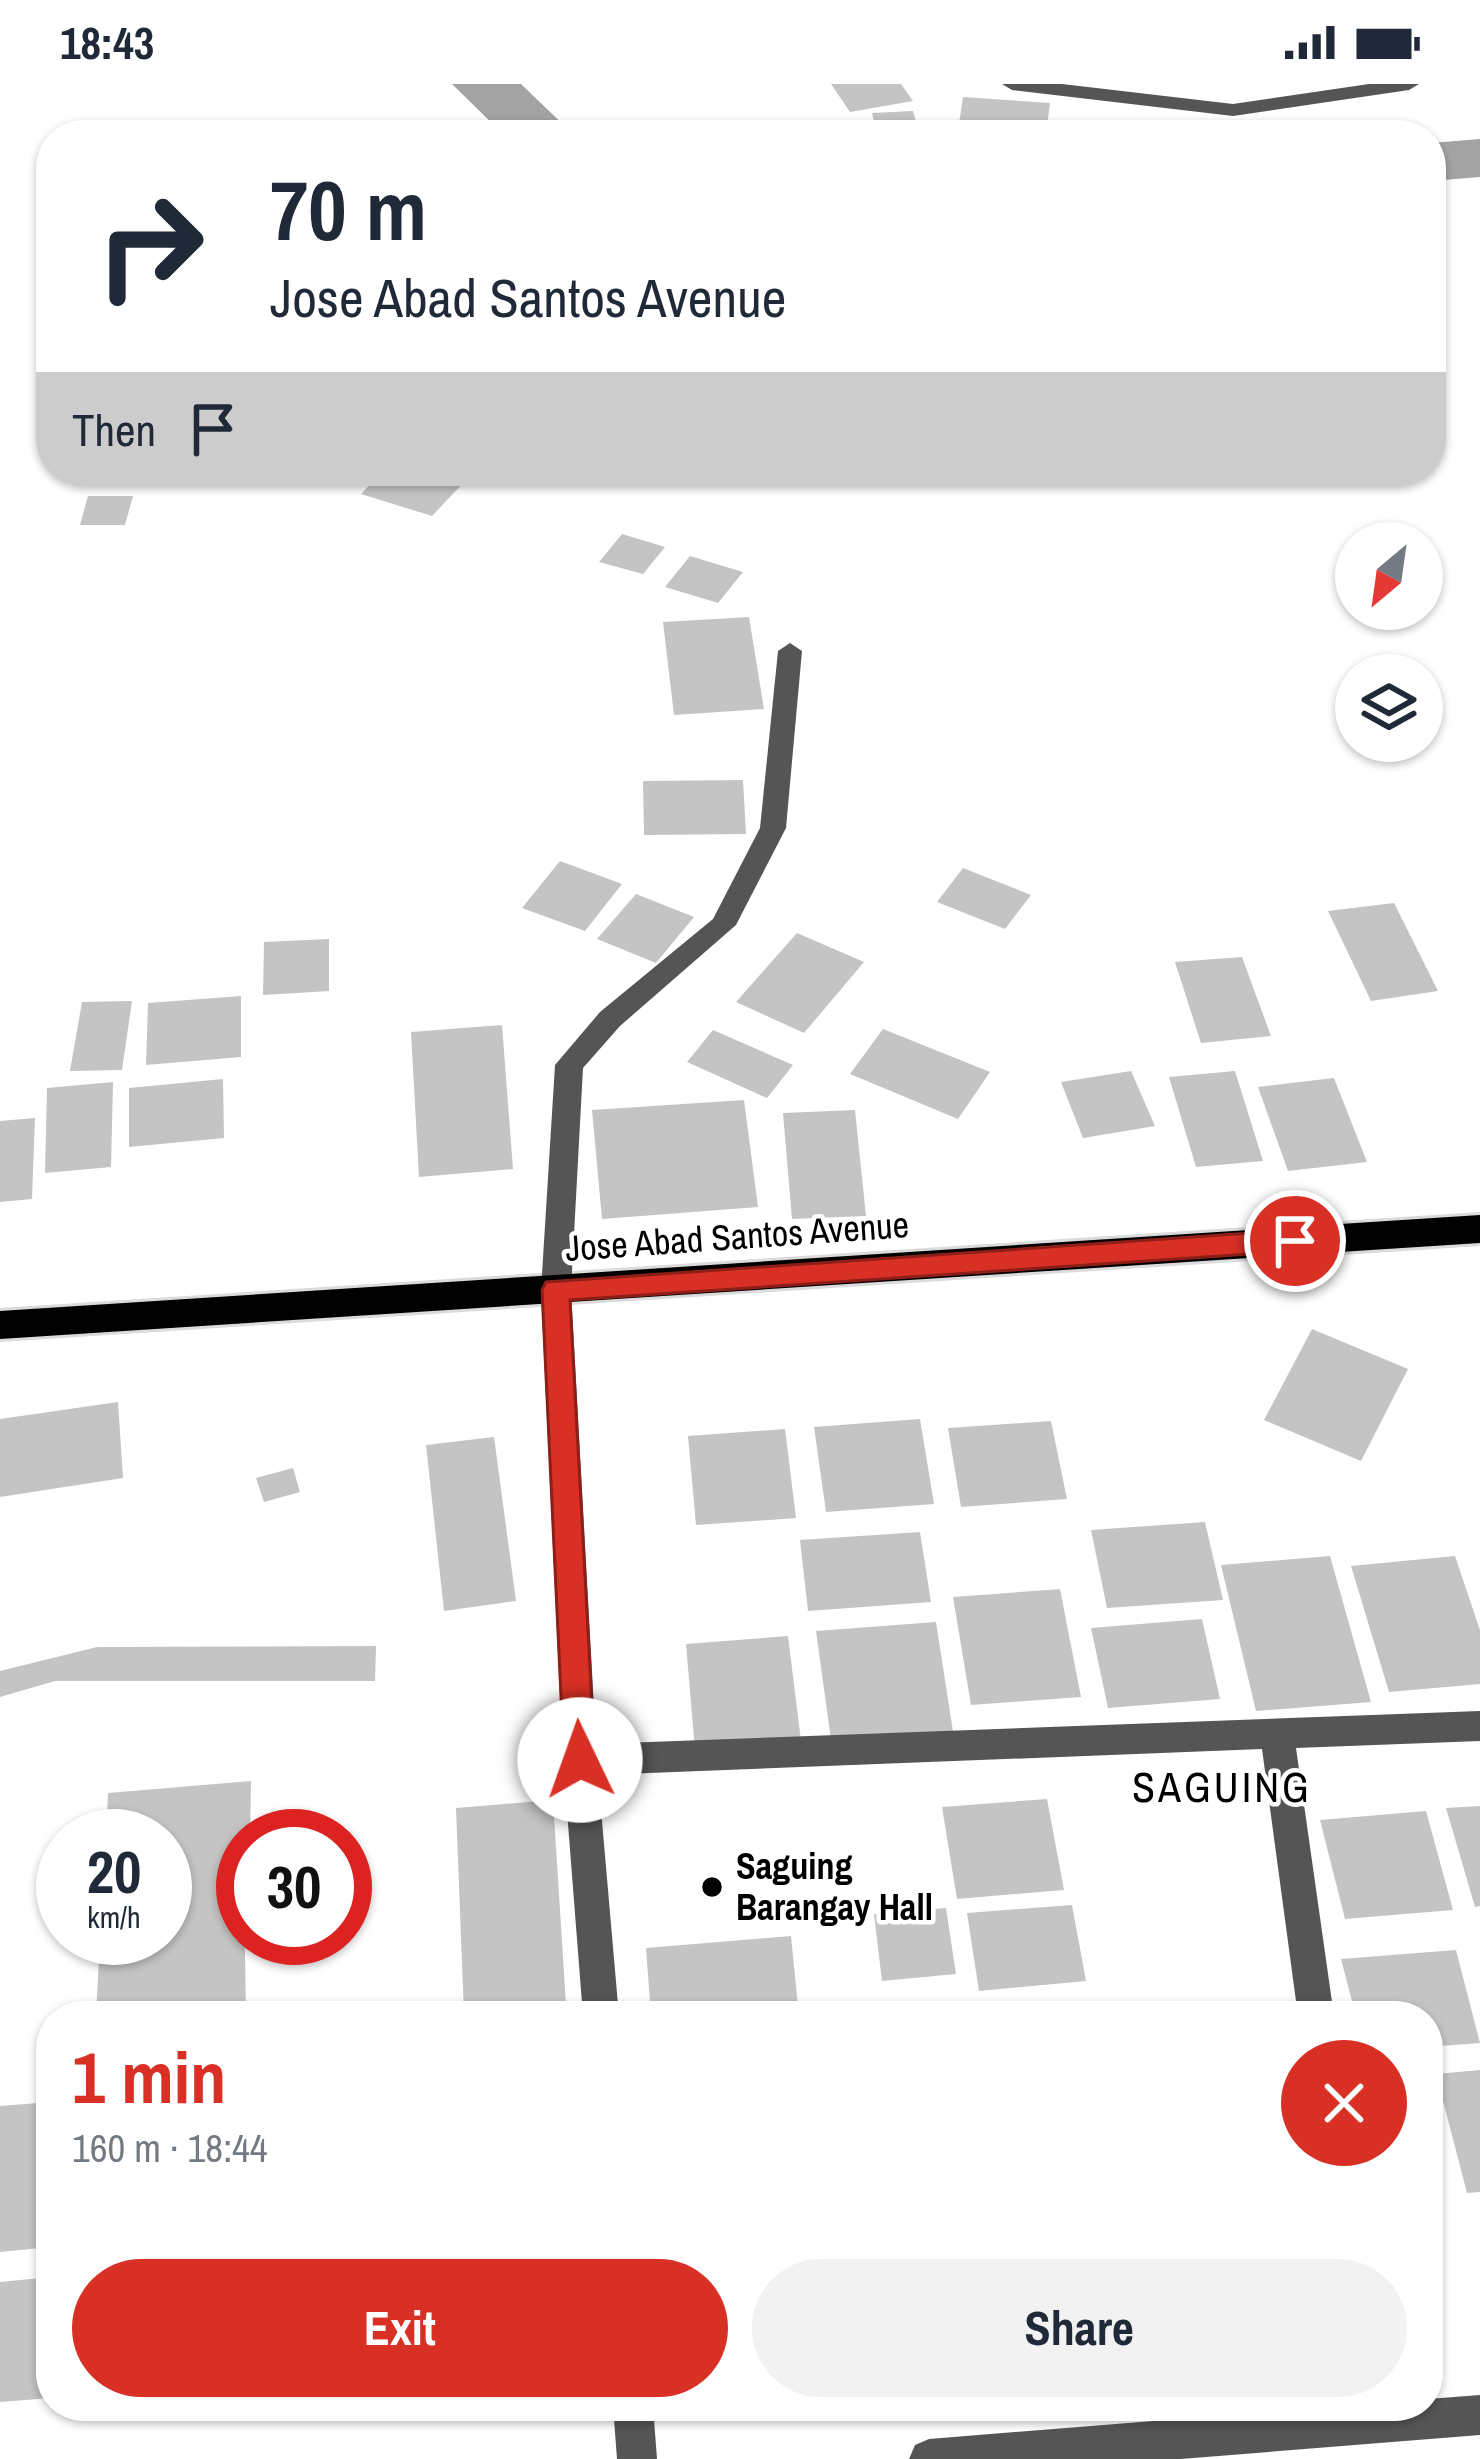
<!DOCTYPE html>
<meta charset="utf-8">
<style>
body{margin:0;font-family:"Archivo Narrow",sans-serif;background:#f2f2f3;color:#1f2937;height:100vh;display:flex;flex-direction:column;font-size:45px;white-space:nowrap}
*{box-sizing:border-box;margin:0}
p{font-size:39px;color:#747a83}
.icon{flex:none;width:66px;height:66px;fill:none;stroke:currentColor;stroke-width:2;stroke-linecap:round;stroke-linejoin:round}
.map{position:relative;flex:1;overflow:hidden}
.panel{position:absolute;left:36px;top:1917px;width:1407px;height:420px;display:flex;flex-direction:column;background:#fff;border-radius:48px;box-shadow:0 3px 9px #0004}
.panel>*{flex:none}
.hud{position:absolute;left:36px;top:36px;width:1410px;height:366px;border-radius:48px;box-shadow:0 3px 9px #0004;background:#fff;color:#1f2937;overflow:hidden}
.needle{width:78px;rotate:209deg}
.controls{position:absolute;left:1335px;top:438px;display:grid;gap:24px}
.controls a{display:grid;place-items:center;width:108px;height:108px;border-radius:50%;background:#fff;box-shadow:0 3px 9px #0004;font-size:60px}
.speed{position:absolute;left:36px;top:1725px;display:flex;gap:24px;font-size:60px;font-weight:700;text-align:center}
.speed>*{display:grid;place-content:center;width:156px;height:156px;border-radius:50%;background:#fff;box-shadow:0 3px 9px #0004;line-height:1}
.speed small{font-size:30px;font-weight:400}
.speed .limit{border:18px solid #d22;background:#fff;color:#111}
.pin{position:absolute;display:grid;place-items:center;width:102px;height:102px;color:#fff;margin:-51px;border:6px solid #fff;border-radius:50%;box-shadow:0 3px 12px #0007}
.me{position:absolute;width:132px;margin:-66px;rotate:357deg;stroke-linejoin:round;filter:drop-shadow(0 0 9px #0008)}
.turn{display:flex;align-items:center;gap:42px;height:252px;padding:0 36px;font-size:54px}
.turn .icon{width:156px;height:156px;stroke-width:2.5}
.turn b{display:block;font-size:84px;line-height:102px}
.then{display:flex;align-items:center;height:114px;padding:0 36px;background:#0003;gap:24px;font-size:45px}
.round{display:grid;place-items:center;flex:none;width:126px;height:126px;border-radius:63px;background:#f2f2f3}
.head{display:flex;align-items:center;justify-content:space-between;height:204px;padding:0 36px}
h1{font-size:72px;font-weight:800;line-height:90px;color:#d93025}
.button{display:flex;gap:24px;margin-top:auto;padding:24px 36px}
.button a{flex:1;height:138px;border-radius:72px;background:#d93025;color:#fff;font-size:48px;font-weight:800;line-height:138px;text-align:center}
.button a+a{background:#f2f2f3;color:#1f2937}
.status{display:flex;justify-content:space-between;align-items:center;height:84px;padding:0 60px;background:#fff;direction:ltr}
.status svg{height:33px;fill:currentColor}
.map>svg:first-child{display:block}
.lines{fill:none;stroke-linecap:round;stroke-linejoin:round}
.river{fill:#a3a3a3;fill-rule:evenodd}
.building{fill:#c4c4c4}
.highway-casing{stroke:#dbdbdb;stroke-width:6}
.minor{fill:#555;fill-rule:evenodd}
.highway{fill:#000;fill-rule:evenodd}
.route{fill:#d93025;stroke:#8d1f18;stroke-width:3}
.poi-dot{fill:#000;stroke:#fff;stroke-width:4.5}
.labels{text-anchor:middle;stroke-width:9;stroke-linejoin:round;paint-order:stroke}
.street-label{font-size:36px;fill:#000;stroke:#fff}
.poi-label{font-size:36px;font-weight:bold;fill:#000;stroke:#fff;text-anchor:start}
.quarter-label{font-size:42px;letter-spacing:3px;fill:#000;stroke:#fff}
</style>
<div class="status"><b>18:43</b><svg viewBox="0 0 49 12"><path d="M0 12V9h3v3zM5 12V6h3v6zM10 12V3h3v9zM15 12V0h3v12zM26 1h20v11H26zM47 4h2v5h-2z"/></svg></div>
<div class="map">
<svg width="1480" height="2375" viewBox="0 0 1480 2375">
<rect width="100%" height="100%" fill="#fff"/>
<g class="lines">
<!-- river -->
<path class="river" d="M 452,0 L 521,0 L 574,51 L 504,51 Z
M 1480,55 L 1480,93 L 1431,97 L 1431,59 Z"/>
</g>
<!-- building -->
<path class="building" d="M 831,0 L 901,0 L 913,17 L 850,28 Z
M 963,13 L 1050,19 L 1046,51 L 958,46 Z
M 913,27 L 919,48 L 877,50 L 872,29 Z
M 255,387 L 307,387 L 304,400 L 251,397 Z
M 383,387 L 449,387 L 469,393 L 432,432 L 361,410 Z
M 88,412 L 133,412 L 125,441 L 80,441 Z
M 622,450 L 665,463 L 643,490 L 599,478 Z
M 690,472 L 743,488 L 718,519 L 665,503 Z
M 749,533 L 764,625 L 674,631 L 663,538 Z
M 743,696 L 746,750 L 644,751 L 643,697 Z
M 560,777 L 622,800 L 585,847 L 522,824 Z
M 963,784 L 1031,811 L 1005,845 L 937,818 Z
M 636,810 L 694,833 L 656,879 L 597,855 Z
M 1394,819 L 1438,907 L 1371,917 L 1328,827 Z
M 797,849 L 864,878 L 804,949 L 736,918 Z
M 329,855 L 329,907 L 263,911 L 264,858 Z
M 1242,873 L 1271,952 L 1201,959 L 1175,878 Z
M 241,912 L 241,973 L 146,981 L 148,919 Z
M 132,917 L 122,986 L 70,987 L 82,918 Z
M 502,941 L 513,1085 L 419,1093 L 411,948 Z
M 883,945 L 990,988 L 958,1035 L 850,990 Z
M 713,946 L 793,981 L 767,1014 L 687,978 Z
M 1131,987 L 1155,1042 L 1083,1054 L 1061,998 Z
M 1235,987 L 1263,1077 L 1196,1083 L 1169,993 Z
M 1334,994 L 1367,1078 L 1288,1087 L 1258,1003 Z
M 223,995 L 224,1054 L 129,1063 L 129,1004 Z
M 113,998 L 111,1083 L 45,1089 L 47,1004 Z
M 744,1016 L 758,1123 L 602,1135 L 592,1026 Z
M 855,1026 L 866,1132 L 792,1135 L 783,1029 Z
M 35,1034 L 32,1115 L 0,1118 L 0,1037 Z
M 1312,1245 L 1408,1285 L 1361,1377 L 1264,1336 Z
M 118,1318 L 123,1394 L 0,1413 L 0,1335 Z
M 920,1335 L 934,1420 L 826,1428 L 814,1343 Z
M 1051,1337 L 1067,1415 L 961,1423 L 948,1344 Z
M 785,1345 L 796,1434 L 696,1441 L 688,1352 Z
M 494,1353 L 516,1517 L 444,1527 L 426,1361 Z
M 293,1384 L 300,1408 L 264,1418 L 256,1394 Z
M 1205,1438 L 1223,1516 L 1107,1524 L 1091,1446 Z
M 920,1448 L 931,1518 L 808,1527 L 800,1456 Z
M 1330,1472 L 1371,1618 L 1256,1627 L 1221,1481 Z
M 1455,1472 L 1480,1546 L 1480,1600 L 1389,1608 L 1351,1482 Z
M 1060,1505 L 1081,1613 L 971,1621 L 953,1513 Z
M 1202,1535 L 1220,1615 L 1108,1624 L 1091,1544 Z
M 936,1538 L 954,1654 L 832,1663 L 816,1547 Z
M 788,1552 L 801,1657 L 695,1666 L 686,1560 Z
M 376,1562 L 375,1597 L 55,1597 L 0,1613 L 0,1587 L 97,1563 Z
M 251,1697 L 250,1752 L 243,1752 L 246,1932 L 96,1932 L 100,1854 L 165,1854 L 165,1752 L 106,1752 L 108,1709 Z
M 1047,1715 L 1064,1806 L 957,1815 L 942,1723 Z
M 553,1716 L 566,1921 L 464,1931 L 456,1724 Z
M 1480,1722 L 1480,1822 L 1475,1823 L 1446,1724 Z
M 1426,1727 L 1453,1826 L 1345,1835 L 1320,1736 Z
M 1072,1821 L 1086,1897 L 979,1907 L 967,1829 Z
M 946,1824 L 956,1890 L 882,1897 L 874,1830 Z
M 791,1852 L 799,1932 L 651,1932 L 646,1864 Z
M 1456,1866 L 1480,1959 L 1428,1963 L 1428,1932 L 1356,1932 L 1341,1875 Z
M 1480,1986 L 1480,2108 L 1467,2109 L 1436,1990 Z
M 51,2018 L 51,2163 L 0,2168 L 0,2022 Z
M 51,2193 L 51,2314 L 0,2318 L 0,2198 Z
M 882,2322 L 978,2322 L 978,2325 L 884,2334 Z"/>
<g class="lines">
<defs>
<path id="highway" d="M 1480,1131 L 1480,1159 L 0,1255 L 0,1227 Z"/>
</defs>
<!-- highway casing -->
<use href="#highway" class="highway-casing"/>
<!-- minor -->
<path class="minor" d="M 1002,0 L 1062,0 L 1233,20 L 1369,0 L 1419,0 L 1409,6 L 1233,32 L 1012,6 Z
M 790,559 L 802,567 L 786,744 L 736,841 L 620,942 L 583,984 L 571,1206 L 596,1660 L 1480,1627 L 1480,1657 L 1296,1664 L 1334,1932 L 1298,1932 L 1262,1665 L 598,1691 L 619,1932 L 583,1932 L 563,1676 L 541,1206 L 555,981 L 600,928 L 713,835 L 760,744 L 778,567 Z
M 1480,2311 L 1480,2351 L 1181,2375 L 909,2375 L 915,2361 L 929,2355 L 1341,2322 L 1428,2322 L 1428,2315 Z
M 613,2322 L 653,2322 L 657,2375 L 617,2375 Z"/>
<!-- highway -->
<use href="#highway" class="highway"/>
</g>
<!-- route -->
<path class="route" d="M 1295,1146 L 1309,1157 L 1295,1167 L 570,1216 L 595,1676 L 591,1685 L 580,1689 L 569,1685 L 564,1676 L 542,1206 L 546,1198 Z"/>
<!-- markers -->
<circle class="poi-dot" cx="712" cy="1803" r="12"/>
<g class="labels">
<!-- street labels -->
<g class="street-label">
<text transform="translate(737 1152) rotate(-4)" y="13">Jose Abad Santos Avenue</text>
</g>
<!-- poi labels -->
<g class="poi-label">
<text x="736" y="1795">Saguing<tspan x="736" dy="41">Barangay Hall</tspan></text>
</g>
<!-- quarter labels -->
<g class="quarter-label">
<text x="1222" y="1718">SAGUING</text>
</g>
</g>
</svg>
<div class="controls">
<a><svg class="needle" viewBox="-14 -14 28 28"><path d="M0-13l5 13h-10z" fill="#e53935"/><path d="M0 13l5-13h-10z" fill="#747a83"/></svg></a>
<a><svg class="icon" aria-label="layers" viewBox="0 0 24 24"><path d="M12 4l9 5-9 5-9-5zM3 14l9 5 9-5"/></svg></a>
</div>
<div class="speed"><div>20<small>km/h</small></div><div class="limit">30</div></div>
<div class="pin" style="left:1295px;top:1157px;background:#d93025"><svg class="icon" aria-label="arrive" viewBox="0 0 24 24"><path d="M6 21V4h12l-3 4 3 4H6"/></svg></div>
<svg class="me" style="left:580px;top:1676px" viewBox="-20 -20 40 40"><circle r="19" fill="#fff"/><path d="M0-13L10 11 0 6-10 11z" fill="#d93025"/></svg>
<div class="hud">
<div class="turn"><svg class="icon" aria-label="right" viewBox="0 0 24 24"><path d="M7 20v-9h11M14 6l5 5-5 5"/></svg><div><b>70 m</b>Jose Abad Santos Avenue</div></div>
<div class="then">Then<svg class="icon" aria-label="arrive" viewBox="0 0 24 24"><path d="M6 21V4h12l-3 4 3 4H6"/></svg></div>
</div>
<section class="panel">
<div class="head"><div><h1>1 min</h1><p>160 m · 18:44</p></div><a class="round" style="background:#d93025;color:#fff"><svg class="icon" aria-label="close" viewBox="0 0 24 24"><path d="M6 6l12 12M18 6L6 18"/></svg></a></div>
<div class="button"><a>Exit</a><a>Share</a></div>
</section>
</div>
